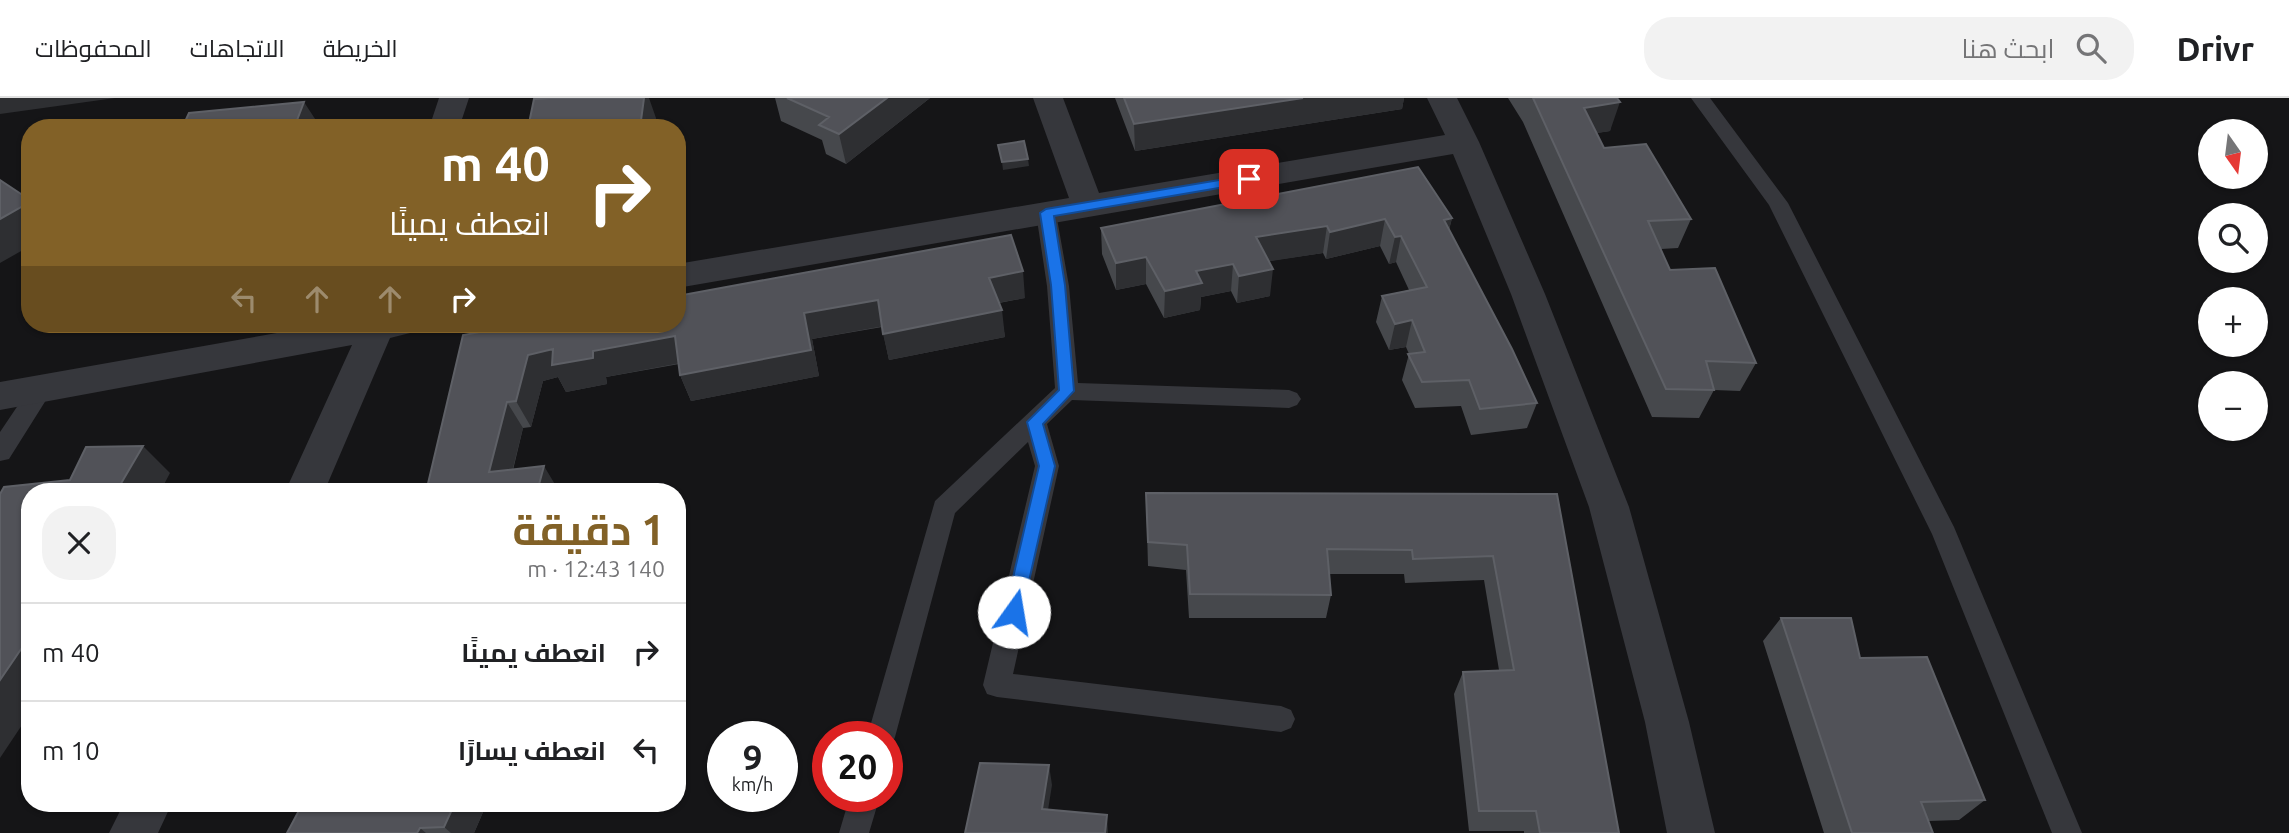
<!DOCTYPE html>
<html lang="ar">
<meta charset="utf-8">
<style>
body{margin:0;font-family:Ubuntu,Cairo,sans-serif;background:#f2f2f2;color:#202124;direction:rtl;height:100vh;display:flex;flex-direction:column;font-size:26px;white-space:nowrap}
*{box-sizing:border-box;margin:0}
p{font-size:23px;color:#757577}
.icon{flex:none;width:38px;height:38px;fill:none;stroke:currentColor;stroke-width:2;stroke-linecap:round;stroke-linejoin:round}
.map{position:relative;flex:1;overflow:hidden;direction:ltr}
.details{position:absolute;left:21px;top:385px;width:665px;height:329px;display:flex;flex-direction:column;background:#fff;border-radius:28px;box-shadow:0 2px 5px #0004;direction:rtl}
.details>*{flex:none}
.banner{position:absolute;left:21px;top:21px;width:665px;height:214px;border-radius:28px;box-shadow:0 2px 5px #0004;direction:rtl;background:#826127;color:#fff;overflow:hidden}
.needle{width:46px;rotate:166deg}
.fabs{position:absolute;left:2198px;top:21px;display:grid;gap:14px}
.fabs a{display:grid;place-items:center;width:70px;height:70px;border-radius:50%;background:#fff;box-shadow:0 2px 5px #0004;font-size:35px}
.speed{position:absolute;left:707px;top:623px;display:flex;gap:14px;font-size:35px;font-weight:700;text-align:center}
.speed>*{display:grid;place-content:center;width:91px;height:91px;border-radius:50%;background:#fff;box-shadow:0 2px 5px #0004;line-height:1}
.speed small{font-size:18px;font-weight:400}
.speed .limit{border:10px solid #d22;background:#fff;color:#111}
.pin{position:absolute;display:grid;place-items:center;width:60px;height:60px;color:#fff;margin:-30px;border-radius:14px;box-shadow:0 4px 10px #0006}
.me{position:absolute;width:77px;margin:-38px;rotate:13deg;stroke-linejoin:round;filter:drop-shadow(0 0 5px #0008)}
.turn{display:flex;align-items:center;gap:24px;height:147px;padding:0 21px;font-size:32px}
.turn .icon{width:91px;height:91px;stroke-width:2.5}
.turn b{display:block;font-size:49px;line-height:60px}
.lanes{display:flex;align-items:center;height:66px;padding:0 21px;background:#0003;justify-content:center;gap:35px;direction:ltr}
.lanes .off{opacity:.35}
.round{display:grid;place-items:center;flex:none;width:74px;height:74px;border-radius:28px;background:#f2f2f2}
.head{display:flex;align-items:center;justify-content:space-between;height:119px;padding:0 21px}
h1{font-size:42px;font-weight:700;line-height:52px;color:#826127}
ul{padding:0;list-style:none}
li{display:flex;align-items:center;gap:21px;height:98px;padding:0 21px;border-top:2px solid #e0e0e0}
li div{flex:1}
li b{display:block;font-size:26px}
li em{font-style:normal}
header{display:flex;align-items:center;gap:42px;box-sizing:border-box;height:98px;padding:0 35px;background:#fff;border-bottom:2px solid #e0e0e0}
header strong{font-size:33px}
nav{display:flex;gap:38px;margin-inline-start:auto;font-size:24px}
.search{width:490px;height:63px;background:#f2f2f2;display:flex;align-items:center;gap:18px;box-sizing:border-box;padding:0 24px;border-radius:28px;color:#757577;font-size:26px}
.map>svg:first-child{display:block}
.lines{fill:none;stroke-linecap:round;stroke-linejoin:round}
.service{fill:#36373c;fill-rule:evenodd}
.minor{fill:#36373c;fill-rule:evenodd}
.wall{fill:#46484c}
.shaded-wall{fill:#2e2f32}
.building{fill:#515258;stroke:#5e6066;stroke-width:2}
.route{fill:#1a73e8;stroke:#114b97;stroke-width:2}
</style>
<header>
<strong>Drivr</strong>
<div class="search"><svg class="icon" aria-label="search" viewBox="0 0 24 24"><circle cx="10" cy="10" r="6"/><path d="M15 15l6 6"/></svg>ابحث هنا</div>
<nav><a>الخريطة</a><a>الاتجاهات</a><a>المحفوظات</a></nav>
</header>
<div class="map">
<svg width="2289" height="735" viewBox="0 0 2289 735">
<rect width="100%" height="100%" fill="#151517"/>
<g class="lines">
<!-- service -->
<path class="service" d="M 1691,0 L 1710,0 L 1788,105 L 1954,429 L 2082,735 L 2052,735 L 1932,436 L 1769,107 Z
M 1046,108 L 1053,110 L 1056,115 L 1069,188 L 1078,285 L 1289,292 L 1297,295 L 1301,301 L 1297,307 L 1289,310 L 1072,302 L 1047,326 L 1059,368 L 1013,576 L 1281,608 L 1291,612 L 1295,621 L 1291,630 L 1281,634 L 997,599 L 987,596 L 983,587 L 1035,368 L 1028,344 L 955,415 L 895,639 L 891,648 L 887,650 L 887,639 L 867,639 L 935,403 L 1055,290 L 1047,188 L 1036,115 L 1039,110 Z
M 41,282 L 49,285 L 53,291 L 9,361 L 0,363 L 0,334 L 33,285 Z
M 850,698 L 880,698 L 869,735 L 839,735 Z"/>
<!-- minor -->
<path class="minor" d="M 439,0 L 469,0 L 459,30 L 429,30 Z
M 1033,0 L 1063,0 L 1099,95 L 1445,37 L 1427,0 L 1457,0 L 1479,44 L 1545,196 L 1629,409 L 1689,624 L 1715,735 L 1667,735 L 1645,624 L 1589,409 L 1511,196 L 1453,56 L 677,190 L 677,166 L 1069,100 Z
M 328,226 L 416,226 L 410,235 L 390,240 L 324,394 L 285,394 L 352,247 L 0,312 L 0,284 Z
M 124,705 L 172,705 L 158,735 L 109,735 Z"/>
</g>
<!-- wall -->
<path class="wall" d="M 775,0 L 930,0 L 846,66 L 826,56 L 822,42 L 781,23 Z
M 1115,0 L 1404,0 L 1402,11 L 1135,53 Z
M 1508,0 L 1617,0 L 1610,33 L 1596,35 L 1604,50 L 1691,121 L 1678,150 L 1661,151 L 1670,172 L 1756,265 L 1740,293 L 1714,292 L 1699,320 L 1652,319 L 1523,24 Z
M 1418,69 L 1452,120 L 1449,132 L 1537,305 L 1527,330 L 1471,337 L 1461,308 L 1415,310 L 1402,282 L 1409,256 L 1406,249 L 1389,252 L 1376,224 L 1382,198 L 1409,192 L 1396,164 L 1389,166 L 1380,148 L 1326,161 L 1323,155 L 1269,163 L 1270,198 L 1237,205 L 1231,193 L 1201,199 L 1200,212 L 1164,220 L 1146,186 L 1116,192 L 1102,156 L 1101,130 Z
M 1025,200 L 999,205 L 1005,239 L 889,262 L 882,229 L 812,241 L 819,278 L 691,303 L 680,277 L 679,266 L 606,279 L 607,286 L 566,294 L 558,279 L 543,283 L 531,329 L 523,330 L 513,372 L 559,393 L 426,394 L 463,237 Z
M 1146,395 L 1557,396 L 1619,735 L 1524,735 L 1524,733 L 1469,733 L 1454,596 L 1463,574 L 1499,572 L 1484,482 L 1405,485 L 1404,476 L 1329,476 L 1331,497 L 1326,520 L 1189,520 L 1186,472 L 1148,468 Z
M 1781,520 L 1860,560 L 1985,702 L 1959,722 L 1928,723 L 1933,735 L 1824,735 L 1763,543 Z
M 487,705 L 474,735 L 287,735 Z"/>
<!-- shaded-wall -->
<path class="shaded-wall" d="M 0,0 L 115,0 L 0,16 Z
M 644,0 L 649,0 L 656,20 L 655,30 L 640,30 Z
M 887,0 L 930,0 L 846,66 L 839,36 Z
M 1303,0 L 1404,0 L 1402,11 L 1135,53 L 1134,26 Z
M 304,4 L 321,30 L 294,30 Z
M 1620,4 L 1610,33 L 1574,39 L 1584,10 Z
M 1028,61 L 1029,68 L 1003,72 L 1002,64 Z
M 30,104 L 30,148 L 0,165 L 0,121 Z
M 1452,120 L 1445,147 L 1444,122 Z
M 1385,121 L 1380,148 L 1326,161 L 1330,134 Z
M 1327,128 L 1323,155 L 1253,166 L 1256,139 Z
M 1401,138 L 1396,164 L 1389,166 L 1395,139 Z
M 1146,159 L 1146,186 L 1116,192 L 1116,165 Z
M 1233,166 L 1231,193 L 1201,199 L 1200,212 L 1164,220 L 1165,193 L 1196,173 Z
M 1273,171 L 1270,198 L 1237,205 L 1239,178 Z
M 1023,173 L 1025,200 L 992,206 L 989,180 Z
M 878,202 L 884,228 L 812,241 L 819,278 L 691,303 L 680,277 L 804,215 Z
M 1002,212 L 1005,239 L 889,262 L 883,236 Z
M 1412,222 L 1406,249 L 1389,252 L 1395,226 Z
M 675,238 L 686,264 L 606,279 L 607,286 L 566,294 L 558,279 L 543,283 L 531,329 L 516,303 L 528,257 L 553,251 L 593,253 Z
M 507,304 L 523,330 L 507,394 L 489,374 Z
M 143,348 L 170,375 L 160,394 L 116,394 Z
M 544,368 L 559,393 L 537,394 Z
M 30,538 L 30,615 L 0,660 L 0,582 Z
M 1049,667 L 1052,687 L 1045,731 L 1042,711 Z
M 455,705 L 487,705 L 474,735 L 451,735 L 444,729 Z
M 1107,717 L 1108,735 L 1105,735 Z
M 420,730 L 426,735 L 417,735 Z"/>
<!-- building -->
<path class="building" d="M 550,0 L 644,0 L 640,30 L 528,30 L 534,1 Z
M 787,0 L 887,0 L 839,36 L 819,27 L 829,19 Z
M 1124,0 L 1303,0 L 1134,26 Z
M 1533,0 L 1617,0 L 1620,4 L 1584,10 L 1604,50 L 1646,46 L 1691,121 L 1648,123 L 1670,172 L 1715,170 L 1756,265 L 1706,263 L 1714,292 L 1666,291 Z
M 304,4 L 294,30 L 182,30 L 189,15 Z
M 1024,43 L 1028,61 L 1002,64 L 998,47 Z
M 1418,69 L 1452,120 L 1444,122 L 1512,251 L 1537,305 L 1480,311 L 1469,282 L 1422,284 L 1408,256 L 1425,254 L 1412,222 L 1395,226 L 1382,198 L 1427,189 L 1401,138 L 1395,139 L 1385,121 L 1330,134 L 1327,128 L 1256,139 L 1273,171 L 1239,178 L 1233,166 L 1196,173 L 1202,185 L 1165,193 L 1146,159 L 1116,165 L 1101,130 Z
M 0,82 L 30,102 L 30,104 L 0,121 Z
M 1011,137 L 1023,173 L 989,180 L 1002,212 L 883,236 L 878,202 L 804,215 L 811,252 L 680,277 L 675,238 L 593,253 L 593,260 L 552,267 L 553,251 L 528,257 L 516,303 L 507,304 L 489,374 L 544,368 L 537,394 L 426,394 L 463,237 L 525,226 L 677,226 L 677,198 Z
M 143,348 L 116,394 L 30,394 L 30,538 L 0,582 L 0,396 L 4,389 L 70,382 L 86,349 Z
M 1146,395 L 1557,396 L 1619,735 L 1540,735 L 1536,713 L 1479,713 L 1463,574 L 1514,572 L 1493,458 L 1413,461 L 1412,452 L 1327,451 L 1331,497 L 1190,496 L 1187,447 L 1148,444 Z
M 1781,520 L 1851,520 L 1860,560 L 1927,559 L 1985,702 L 1921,704 L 1933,735 L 1852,735 Z
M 980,665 L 1049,667 L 1042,711 L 1107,717 L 1105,735 L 965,735 Z
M 303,705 L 455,705 L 444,729 L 420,730 L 417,735 L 287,735 Z"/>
<!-- route -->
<path class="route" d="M 1249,77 L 1256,81 L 1254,84 L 1054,118 L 1065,187 L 1074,293 L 1043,326 L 1055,368 L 1022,514 L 1020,519 L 1014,521 L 1007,519 L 1005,514 L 1039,368 L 1027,324 L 1059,292 L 1051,187 L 1040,115 L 1046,111 Z"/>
</svg>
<div class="fabs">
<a><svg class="needle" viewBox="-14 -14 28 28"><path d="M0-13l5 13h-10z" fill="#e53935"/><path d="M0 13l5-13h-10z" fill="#757577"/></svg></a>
<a><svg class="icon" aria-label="search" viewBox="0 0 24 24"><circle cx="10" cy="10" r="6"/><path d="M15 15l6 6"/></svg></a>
<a>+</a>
<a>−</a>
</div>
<div class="speed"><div>9<small>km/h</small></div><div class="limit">20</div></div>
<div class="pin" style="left:1249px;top:81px;background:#d93025"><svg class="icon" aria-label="arrive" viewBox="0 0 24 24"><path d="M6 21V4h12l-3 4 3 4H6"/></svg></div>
<svg class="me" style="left:1014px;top:514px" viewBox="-20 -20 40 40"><circle r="19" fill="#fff"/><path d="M0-13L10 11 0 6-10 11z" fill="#1a73e8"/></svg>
<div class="banner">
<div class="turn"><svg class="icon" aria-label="right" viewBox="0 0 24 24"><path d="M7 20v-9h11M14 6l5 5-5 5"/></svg><div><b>40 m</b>انعطف يمينًا</div></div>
<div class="lanes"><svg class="icon off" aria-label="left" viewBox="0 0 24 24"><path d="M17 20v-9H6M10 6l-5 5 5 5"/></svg><svg class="icon off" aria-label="ahead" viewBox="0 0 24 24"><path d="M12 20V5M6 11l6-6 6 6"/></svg><svg class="icon off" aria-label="ahead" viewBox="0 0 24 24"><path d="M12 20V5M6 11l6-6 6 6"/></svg><svg class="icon" aria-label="right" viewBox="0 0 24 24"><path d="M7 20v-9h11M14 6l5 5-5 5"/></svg></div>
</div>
<section class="details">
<div class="head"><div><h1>1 دقيقة</h1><p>140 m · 12:43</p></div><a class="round"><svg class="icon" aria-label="close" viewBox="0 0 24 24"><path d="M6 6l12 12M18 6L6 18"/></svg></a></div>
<ul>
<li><svg class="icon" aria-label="right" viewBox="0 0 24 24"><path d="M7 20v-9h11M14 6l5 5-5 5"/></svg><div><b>انعطف يمينًا</b></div><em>40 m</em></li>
<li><svg class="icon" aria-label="left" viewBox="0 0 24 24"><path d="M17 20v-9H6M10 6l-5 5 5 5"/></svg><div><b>انعطف يسارًا</b></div><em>10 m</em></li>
</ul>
</section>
</div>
